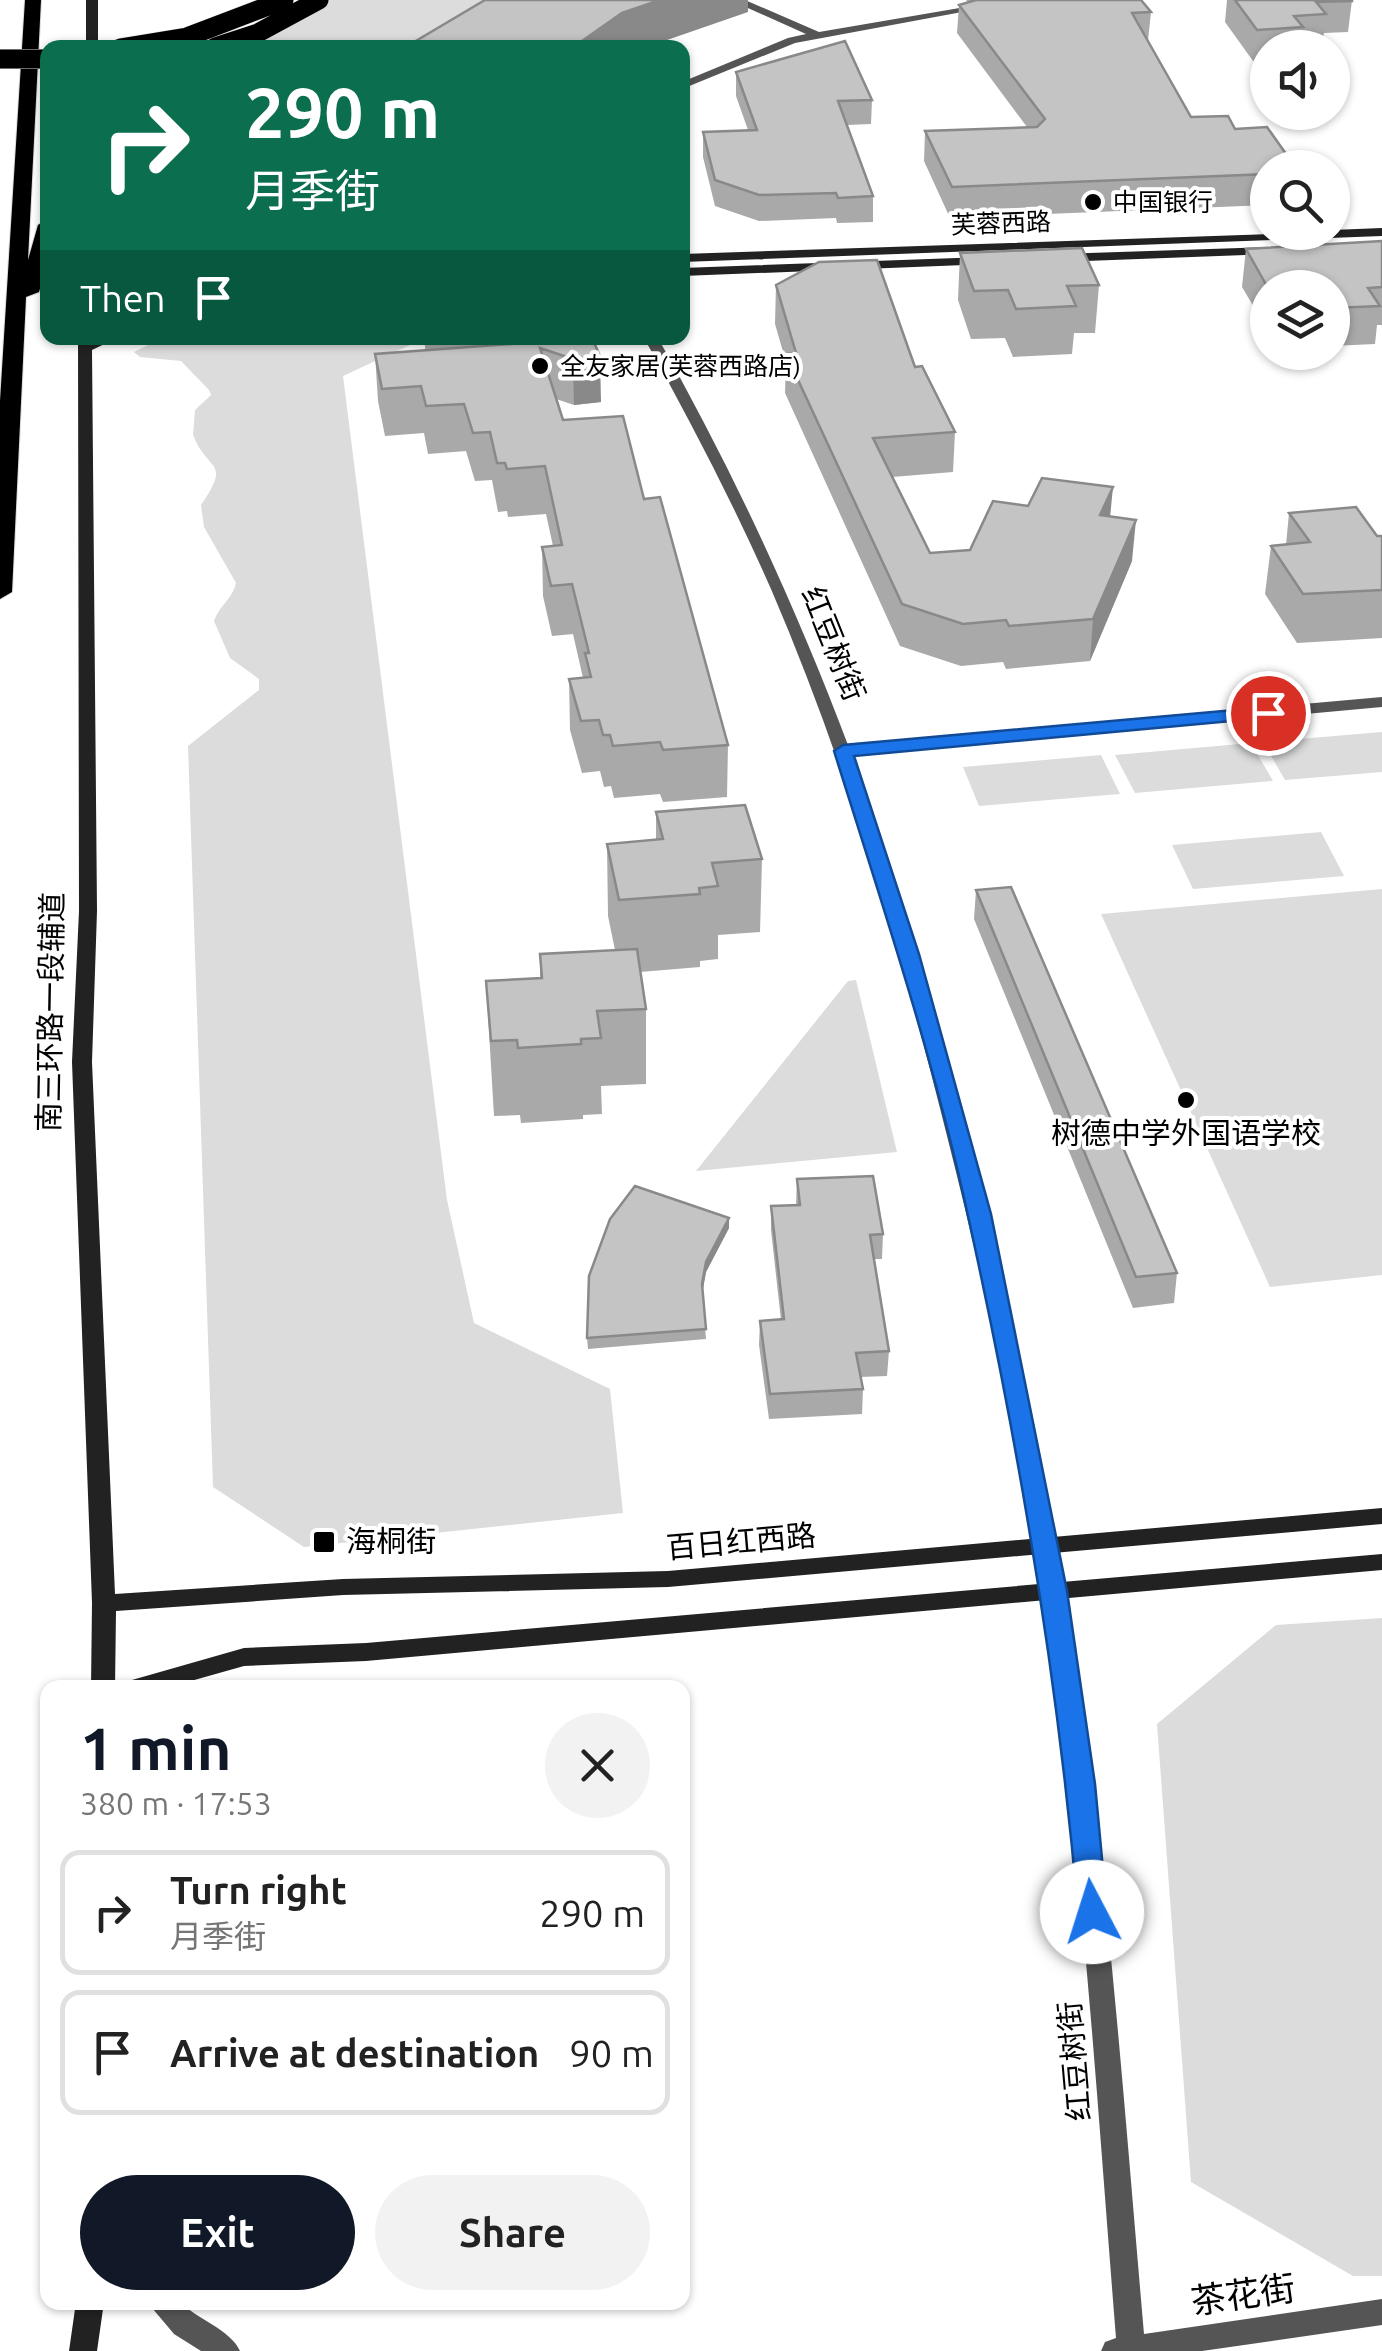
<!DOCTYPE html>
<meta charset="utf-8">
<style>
body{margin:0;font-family:Ubuntu,"Noto Sans SC",sans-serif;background:#f2f2f2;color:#222;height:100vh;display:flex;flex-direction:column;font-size:38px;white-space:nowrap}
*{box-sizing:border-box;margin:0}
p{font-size:32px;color:#767676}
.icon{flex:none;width:55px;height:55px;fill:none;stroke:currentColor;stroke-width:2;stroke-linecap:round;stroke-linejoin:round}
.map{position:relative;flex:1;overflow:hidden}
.panel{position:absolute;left:40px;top:1680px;width:650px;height:630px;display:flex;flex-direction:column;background:#fff;border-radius:20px;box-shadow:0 2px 8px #0004}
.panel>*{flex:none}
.banner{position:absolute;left:40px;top:40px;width:650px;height:305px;border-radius:20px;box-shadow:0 2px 8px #0004;background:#0b6e4f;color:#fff;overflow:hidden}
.buttons{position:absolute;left:1250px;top:30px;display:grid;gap:20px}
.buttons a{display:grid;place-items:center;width:100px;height:100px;border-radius:50%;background:#fff;box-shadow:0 2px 8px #0004;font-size:50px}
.pin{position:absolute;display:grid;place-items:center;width:85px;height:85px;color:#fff;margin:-42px;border:5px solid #fff;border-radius:50%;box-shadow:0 2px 10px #0007}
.me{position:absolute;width:110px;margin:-55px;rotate:355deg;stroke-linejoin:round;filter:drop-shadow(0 0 8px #0008)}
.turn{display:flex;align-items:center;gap:35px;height:210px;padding:0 40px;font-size:45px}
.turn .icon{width:130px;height:130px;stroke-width:2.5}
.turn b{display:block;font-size:70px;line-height:85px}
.then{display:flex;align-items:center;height:95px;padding:0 40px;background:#0003;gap:20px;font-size:38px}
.round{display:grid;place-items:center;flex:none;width:105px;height:105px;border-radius:52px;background:#f2f2f2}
.headline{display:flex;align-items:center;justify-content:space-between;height:170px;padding:0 40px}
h1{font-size:60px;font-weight:700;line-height:75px;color:#111827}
.cta{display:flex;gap:20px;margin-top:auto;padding:20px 40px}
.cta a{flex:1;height:115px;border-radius:60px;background:#111827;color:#fff;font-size:40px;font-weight:700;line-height:115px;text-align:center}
.cta a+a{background:#f2f2f2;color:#222}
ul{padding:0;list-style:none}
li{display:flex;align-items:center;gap:30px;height:125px;margin:0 20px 15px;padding:0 20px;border:5px solid #e0e0e0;border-radius:20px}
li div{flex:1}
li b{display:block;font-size:38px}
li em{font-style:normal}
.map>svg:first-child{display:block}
.green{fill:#dcdcdc}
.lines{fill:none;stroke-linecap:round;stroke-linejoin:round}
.highway-casing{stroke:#dbdbdb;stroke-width:2}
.street{fill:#555;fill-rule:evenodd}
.secondary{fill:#222;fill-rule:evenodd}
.highway{fill:#000;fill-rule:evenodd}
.highway-bridge-casing{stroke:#dbdbdb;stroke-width:20;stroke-linecap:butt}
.highway-bridge{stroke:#000;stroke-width:19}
.wall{fill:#a9a9a9}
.shaded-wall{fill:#898989}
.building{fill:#c4c4c4;stroke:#898989;stroke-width:2.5}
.route{fill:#1a73e8;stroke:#114b97;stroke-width:2.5}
.poi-dot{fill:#000;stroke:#fff;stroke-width:4}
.labels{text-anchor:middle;stroke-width:8;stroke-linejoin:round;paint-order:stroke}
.far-poi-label{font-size:25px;fill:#000;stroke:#fff;text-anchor:start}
.far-street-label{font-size:25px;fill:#000;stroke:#fff}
.street-label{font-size:30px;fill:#000;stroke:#fff}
.poi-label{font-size:30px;fill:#000;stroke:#fff}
.near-street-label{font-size:35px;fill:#000;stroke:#fff}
</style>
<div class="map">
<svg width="1382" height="2351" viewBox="0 0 1382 2351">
<rect width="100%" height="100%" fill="#fff"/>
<!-- green -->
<path class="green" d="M 328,0 L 516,0 L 436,47 L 228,48 Z
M 163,338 L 425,338 L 343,376 L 447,1200 L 474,1323 L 610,1389 L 623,1513 L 304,1547 L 213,1487 L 188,746 L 259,690 L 259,679 L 230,658 L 214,621 C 219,606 233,598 236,583 L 204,527 L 201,505 C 232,459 208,473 193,435 L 195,410 L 211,395 L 209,390 L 181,361 L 140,357 L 134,352 Z
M 1382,732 L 1382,772 L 1285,780 L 1263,742 Z
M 1251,743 L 1273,781 L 1135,793 L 1115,755 Z
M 1101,755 L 1120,794 L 979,806 L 963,767 Z
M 1321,832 L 1344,876 L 1193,889 L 1172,845 Z
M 1382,889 L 1382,1275 L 1270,1287 L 1101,914 Z
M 856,980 L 897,1152 L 696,1171 L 848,981 Z
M 1382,1618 L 1382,2276 L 1353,2276 L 1191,2182 L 1157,1724 L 1276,1625 Z"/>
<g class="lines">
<defs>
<path id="highway" d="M 25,0 L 41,0 L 28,260 L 38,225 L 48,219 L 48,261 L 39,292 L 26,297 L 12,592 L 0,599 L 0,401 Z"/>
</defs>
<!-- highway casing -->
<use href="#highway" class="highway-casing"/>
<!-- street -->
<path class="street" d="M 730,0 L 745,0 L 819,32 L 983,4 L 989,7 L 795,43 L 682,89 L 682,82 L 788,38 L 806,34 Z
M 644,338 L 658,338 C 732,469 795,604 848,745 L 1382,697 L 1382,707 L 852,755 C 899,881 935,1012 969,1143 C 1017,1331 1058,1521 1083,1714 C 1111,1920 1126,2127 1144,2334 L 1382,2299 L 1382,2325 L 1202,2351 L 1101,2351 L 1105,2342 L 1116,2338 C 1099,2127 1086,1915 1058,1705 C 1033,1516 996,1329 949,1144 C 902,955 848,768 771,589 C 733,503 690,420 644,338 Z
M 147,2302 L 180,2302 C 197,2319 231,2330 240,2351 L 201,2351 L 174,2334 Z"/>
<!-- secondary -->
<path class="secondary" d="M 86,0 L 98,0 L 98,48 L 86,48 Z
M 1382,228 L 1382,236 L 682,262 L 682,254 L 1332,232 L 1332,230 Z
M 1270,247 L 1275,248 L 1275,254 L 1059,262 L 1052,258 L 1059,254 Z
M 985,257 L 992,261 L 990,264 L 682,276 L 682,268 Z
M 78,338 L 117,338 L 92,350 L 97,911 L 92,1062 L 115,1594 L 343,1579 L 668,1571 L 1382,1508 L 1382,1524 L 668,1587 L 343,1595 L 116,1611 L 115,1688 L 91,1688 L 92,1603 L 72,1062 L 79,911 Z
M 1382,1554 L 1382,1570 L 366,1661 L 244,1666 L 166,1688 L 121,1688 L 125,1682 L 244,1648 L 366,1643 Z
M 76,2302 L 104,2302 L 97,2351 L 69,2351 Z"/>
<!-- highway -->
<use href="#highway" class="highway"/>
<defs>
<path id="highway-bridge" d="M 215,47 L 258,33 L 319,0
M 120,48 L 187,37 L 284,0
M 0,59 L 48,59"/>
</defs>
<!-- highway-bridge casing -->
<use href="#highway-bridge" class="highway-bridge-casing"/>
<!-- highway-bridge -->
<use href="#highway-bridge" class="highway-bridge"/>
</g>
<!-- wall -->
<path class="wall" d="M 966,0 L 1141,0 L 1151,12 L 1148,41 L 1191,117 L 1235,129 L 1268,168 L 1268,205 L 950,218 L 924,161 L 925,131 L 1027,127 L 957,33 L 959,5 L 968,2 Z
M 1227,0 L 1352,0 L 1348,32 L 1324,33 L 1322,46 L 1268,48 L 1268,60 L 1253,61 L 1225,22 Z
M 736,72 L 872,100 L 871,124 L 847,125 L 873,196 L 873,222 L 837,223 L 836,218 L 759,221 L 715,206 L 703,157 L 703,132 L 748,130 L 736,96 Z
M 1382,241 L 1382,325 L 1377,325 L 1375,344 L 1332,346 L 1332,288 L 1268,288 L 1268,331 L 1242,287 L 1246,249 Z
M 960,253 L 1099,285 L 1095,333 L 1074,333 L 1072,354 L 1013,357 L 1005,338 L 971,339 L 958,300 Z
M 776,285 L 915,367 L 955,432 L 953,472 L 892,477 L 930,553 L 970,550 L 1110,516 L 1132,561 L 1090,661 L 1006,669 L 1003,662 L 961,666 L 900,646 L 785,393 L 786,362 L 775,324 Z
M 425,338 L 592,338 L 601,402 L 574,405 L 556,399 L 563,420 L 644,499 L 728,745 L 727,797 L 663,802 L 660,794 L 614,798 L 611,786 L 604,787 L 600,771 L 582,773 L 570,730 L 569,679 L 583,678 L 573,634 L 552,636 L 543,596 L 542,547 L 553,546 L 546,514 L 508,517 L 507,511 L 498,512 L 492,480 L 475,481 L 466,451 L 428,454 L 424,433 L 385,436 L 378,401 L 375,354 L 425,350 Z
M 1289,513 L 1377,536 L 1382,536 L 1382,638 L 1297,643 L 1265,594 L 1271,546 L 1286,545 Z
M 656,812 L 762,859 L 760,932 L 718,935 L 718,959 L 700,961 L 700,967 L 640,972 L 646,1009 L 646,1084 L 601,1086 L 602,1114 L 583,1115 L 583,1119 L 521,1123 L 520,1115 L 494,1116 L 486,981 L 540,978 L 540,954 L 615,950 L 608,916 L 607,844 L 656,840 Z
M 976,890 L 1177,1273 L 1174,1303 L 1133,1308 L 974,919 Z
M 797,1179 L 883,1234 L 882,1259 L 874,1259 L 889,1351 L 887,1376 L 860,1377 L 863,1389 L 862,1414 L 769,1419 L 759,1345 L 760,1321 L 781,1320 L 771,1230 L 771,1206 L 796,1205 Z
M 729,1228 L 706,1272 L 702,1292 L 706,1339 L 588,1349 L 587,1338 Z"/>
<!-- shaded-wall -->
<path class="shaded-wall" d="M 660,0 L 748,0 L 748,12 L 644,48 L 572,48 L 622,13 Z
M 600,356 L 601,402 L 574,405 L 573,359 Z
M 1113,487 L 1109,528 L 1100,515 Z
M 1136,520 L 1132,561 L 1090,661 L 1093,619 Z
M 729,1218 L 729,1228 L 706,1272 L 702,1295 L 702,1284 L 706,1262 Z"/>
<!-- building -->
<path class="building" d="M 485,0 L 660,0 L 622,13 L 572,48 L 404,48 Z
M 976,0 L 1141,0 L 1151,12 L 1132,13 L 1191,117 L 1228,116 L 1235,129 L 1267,127 L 1296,168 L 1268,168 L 1268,174 L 952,187 L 925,131 L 1037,127 L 1045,119 L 959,5 Z
M 1235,0 L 1352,0 L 1352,1 L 1316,2 L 1326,14 L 1294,16 L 1303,27 L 1257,30 Z
M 845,41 L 872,100 L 838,101 L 873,196 L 838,198 L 836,193 L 759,195 L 715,180 L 703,132 L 757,130 L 736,72 Z
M 1382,241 L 1382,287 L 1368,288 L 1380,306 L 1332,308 L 1332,288 L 1268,288 L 1246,249 Z
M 1082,248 L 1099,285 L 1067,286 L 1076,306 L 1016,309 L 1008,290 L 974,291 L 960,253 Z
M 877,260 L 915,367 L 922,366 L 955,432 L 873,438 L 930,553 L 970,550 L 993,501 L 1028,506 L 1042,478 L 1113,487 L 1100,515 L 1136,520 L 1093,619 L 1009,626 L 1006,620 L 963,624 L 902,604 L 786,354 L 796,353 L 776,285 L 819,262 Z
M 506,338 L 592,338 L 600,356 L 573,359 L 540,348 L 563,420 L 623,416 L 644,499 L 660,497 L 728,745 L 663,750 L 660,742 L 613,746 L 610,735 L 603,735 L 599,720 L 581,721 L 569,679 L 591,677 L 585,653 L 589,653 L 572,584 L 551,586 L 542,547 L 562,545 L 545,466 L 507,469 L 505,463 L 497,463 L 490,432 L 473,433 L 464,404 L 426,406 L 421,386 L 382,389 L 375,354 L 525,343 Z
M 1356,507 L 1377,536 L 1382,536 L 1382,590 L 1303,594 L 1271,546 L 1310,542 L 1289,513 Z
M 745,805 L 762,859 L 712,863 L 718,886 L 699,888 L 700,894 L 619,900 L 607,844 L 663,839 L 656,812 Z
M 1011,887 L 1177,1273 L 1136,1277 L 976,890 Z
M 637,949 L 646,1009 L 597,1011 L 601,1038 L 581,1039 L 581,1044 L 518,1048 L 517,1040 L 491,1041 L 486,981 L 542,978 L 540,954 Z
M 873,1176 L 883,1234 L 870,1235 L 889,1351 L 856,1353 L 863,1389 L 770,1394 L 760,1321 L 784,1319 L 771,1206 L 800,1205 L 797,1179 Z
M 635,1186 L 729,1218 L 706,1262 L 702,1284 L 706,1329 L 587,1338 L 589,1276 L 610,1219 Z"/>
<!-- route -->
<path class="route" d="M 1268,707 L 1277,713 L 1275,717 L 854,756 L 919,954 L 991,1214 L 1067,1591 L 1095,1784 L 1107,1912 L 1103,1920 L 1092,1923 L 1082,1920 L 1078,1912 C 1058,1678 1019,1446 968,1216 C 934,1059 882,904 834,751 L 843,745 Z"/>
<!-- markers -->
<g class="poi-dot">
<circle cx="1093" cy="202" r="10"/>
<circle cx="540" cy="366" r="10"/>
<circle cx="1186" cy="1100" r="10"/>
<rect x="312" y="1530" width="24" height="24" rx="5"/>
</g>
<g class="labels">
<!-- far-poi labels -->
<g class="far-poi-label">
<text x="1113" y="211">中国银行</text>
<text x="560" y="375">全友家居(芙蓉西路店)</text>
</g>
<!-- far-street labels -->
<g class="far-street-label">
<text transform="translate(1001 223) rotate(-2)" y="9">芙蓉西路</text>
</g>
<!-- street labels -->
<g class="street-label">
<text transform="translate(833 644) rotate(68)" y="10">红豆树街</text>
<text transform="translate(51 1012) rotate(-89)" y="10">南三环路一段辅道</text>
<text transform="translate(741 1542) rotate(-5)" y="10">百日红西路</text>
<text transform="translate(1075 2061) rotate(-95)" y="10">红豆树街</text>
</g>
<!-- poi labels -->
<g class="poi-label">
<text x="1186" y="1144">树德中学外国语学校</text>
<text x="346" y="1552" text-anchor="start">海桐街</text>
</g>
<!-- near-street labels -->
<g class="near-street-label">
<text transform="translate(1243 2295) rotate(-8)" y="12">茶花街</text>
</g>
</g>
</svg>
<div class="buttons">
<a><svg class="icon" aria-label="sound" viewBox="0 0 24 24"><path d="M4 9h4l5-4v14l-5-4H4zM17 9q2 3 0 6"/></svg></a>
<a><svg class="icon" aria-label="search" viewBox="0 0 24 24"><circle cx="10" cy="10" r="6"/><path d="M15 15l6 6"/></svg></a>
<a><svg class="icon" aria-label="layers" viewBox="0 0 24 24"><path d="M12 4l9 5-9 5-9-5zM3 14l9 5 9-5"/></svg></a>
</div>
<div class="pin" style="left:1268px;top:713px;background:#d93025"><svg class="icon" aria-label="arrive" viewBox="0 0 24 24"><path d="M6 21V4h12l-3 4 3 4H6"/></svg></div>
<svg class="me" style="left:1092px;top:1912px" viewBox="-20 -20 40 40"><circle r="19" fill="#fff"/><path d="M0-13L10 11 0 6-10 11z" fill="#1a73e8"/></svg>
<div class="banner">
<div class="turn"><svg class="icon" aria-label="right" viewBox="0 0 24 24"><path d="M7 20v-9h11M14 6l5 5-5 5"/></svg><div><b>290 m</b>月季街</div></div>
<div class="then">Then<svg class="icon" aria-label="arrive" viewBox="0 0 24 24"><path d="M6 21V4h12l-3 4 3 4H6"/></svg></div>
</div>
<section class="panel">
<div class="headline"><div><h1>1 min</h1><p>380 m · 17:53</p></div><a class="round"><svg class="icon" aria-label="close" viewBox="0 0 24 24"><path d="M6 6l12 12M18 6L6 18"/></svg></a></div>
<ul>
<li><svg class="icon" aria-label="right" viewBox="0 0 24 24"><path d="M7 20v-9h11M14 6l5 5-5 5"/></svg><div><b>Turn right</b><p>月季街</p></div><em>290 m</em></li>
<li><svg class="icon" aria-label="arrive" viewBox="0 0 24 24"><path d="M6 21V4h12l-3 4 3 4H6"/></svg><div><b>Arrive at destination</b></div><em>90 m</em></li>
</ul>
<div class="cta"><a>Exit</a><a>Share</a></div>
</section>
</div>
